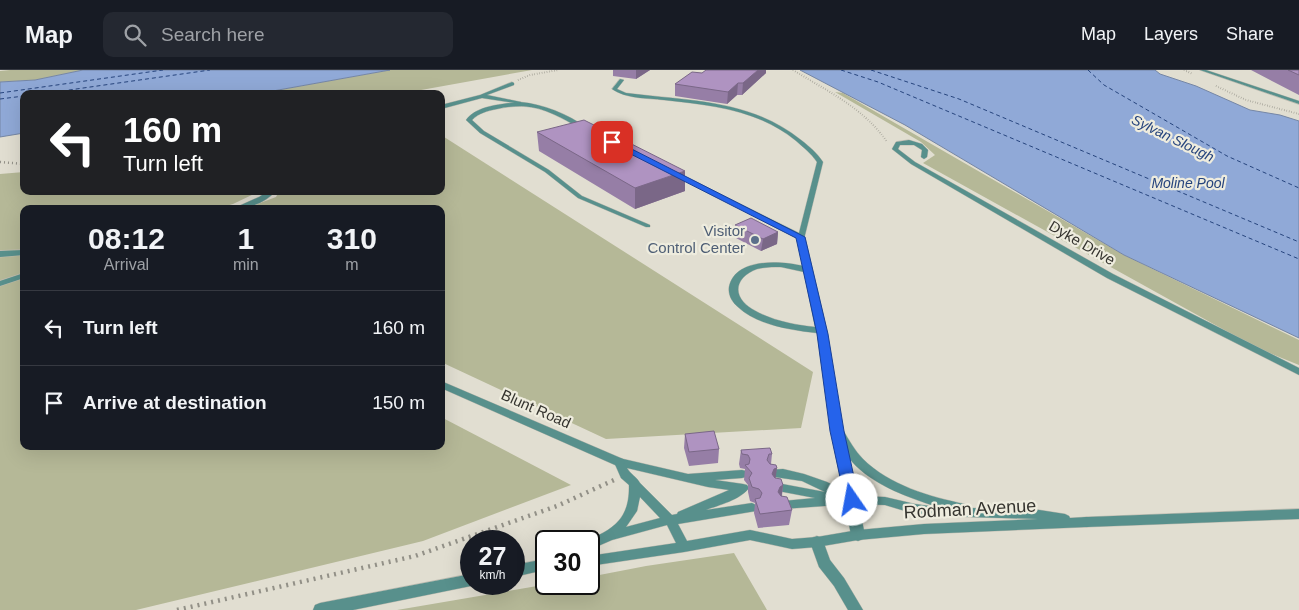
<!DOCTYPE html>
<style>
body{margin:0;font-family:Helvetica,sans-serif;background:#242831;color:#f1f3f6;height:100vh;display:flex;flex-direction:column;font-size:19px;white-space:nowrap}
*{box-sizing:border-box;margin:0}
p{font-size:16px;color:#9ea1a6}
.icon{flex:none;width:28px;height:28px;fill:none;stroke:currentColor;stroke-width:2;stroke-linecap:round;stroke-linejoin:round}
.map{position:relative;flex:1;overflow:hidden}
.drawer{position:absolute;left:20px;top:135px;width:425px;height:245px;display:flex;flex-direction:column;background:#171b24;border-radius:10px;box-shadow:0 5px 20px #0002}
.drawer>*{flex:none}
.top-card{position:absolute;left:20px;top:20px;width:425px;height:105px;border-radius:10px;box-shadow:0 5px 20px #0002;background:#202124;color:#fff;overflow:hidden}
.speed{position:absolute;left:460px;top:460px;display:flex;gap:10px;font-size:25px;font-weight:700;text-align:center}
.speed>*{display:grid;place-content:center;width:65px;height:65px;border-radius:50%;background:#171b24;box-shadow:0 5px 20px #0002;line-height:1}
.speed small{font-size:12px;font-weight:400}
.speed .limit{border:2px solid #111;border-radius:8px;background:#fff;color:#111}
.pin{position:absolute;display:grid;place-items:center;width:42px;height:42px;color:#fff;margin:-21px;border-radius:10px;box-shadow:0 2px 8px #0006}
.me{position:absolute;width:55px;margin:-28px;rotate:348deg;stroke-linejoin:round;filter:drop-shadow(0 0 4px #0008)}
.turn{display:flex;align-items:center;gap:18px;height:105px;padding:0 20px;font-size:22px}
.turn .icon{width:65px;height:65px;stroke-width:2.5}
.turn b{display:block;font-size:35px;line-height:42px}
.eta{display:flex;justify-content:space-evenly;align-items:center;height:85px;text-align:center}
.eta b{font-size:30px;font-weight:800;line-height:35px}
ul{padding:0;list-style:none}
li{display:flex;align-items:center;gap:15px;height:75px;padding:0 20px;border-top:1px solid #363941}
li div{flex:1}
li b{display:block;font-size:19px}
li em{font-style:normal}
header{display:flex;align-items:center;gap:30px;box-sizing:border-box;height:70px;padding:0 25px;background:#171b24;border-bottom:1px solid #363941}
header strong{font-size:24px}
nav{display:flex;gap:28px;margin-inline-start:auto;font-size:18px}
.search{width:350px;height:45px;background:#242831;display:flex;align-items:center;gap:12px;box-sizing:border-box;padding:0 18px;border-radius:10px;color:#9ea1a6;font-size:19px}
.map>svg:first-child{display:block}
.green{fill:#b5b897}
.water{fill:#90a9d7;stroke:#7586a5}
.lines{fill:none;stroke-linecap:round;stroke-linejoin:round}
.ferry{stroke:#26447d;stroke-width:1;stroke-dasharray:4 3;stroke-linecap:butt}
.service-casing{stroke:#bfbcb1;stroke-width:1}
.minor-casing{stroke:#bfbcb1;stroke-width:1}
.tertiary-casing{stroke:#bfbcb1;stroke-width:1}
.path-far2{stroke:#929087;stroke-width:2;stroke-dasharray:0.5 2;stroke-linecap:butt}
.path-far1{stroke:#929087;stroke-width:2.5;stroke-dasharray:1 3;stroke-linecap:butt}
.path{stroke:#929087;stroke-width:4.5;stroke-dasharray:2 5;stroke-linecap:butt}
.service{fill:#58908c;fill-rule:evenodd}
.minor{fill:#58908c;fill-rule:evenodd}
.tertiary{fill:#58908c;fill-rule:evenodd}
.wall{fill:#967ea6}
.shaded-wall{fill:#7a6787}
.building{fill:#af93c1;stroke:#7a6787}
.route{fill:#2563eb;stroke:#184099}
.service-dot{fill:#5c6f8a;stroke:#eeecde;stroke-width:2}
.labels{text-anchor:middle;stroke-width:4.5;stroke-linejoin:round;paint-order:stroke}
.far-water-label{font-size:14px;font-style:italic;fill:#26447d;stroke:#eeecde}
.service-label{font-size:15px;fill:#4e5e75;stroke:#eeecde;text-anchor:end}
.street-label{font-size:15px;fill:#35342f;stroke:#eeecde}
.near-street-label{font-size:18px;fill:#35342f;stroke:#eeecde}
</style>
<header>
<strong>Map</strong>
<div class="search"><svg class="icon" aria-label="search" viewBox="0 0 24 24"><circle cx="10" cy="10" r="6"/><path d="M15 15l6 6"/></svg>Search here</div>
<nav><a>Map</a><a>Layers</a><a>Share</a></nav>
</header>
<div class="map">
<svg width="1299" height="540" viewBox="0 0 1299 540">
<rect width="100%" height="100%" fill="#e1ded1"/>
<!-- green -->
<path class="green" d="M 10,0 L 83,0 L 35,10 L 0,12 L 0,1 Z
M 390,0 L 532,0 L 399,24 L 256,24 Z
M 835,22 L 843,23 L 1124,185 L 1299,270 L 1299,295 L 1255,277 L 923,93 L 935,85 L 921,72 Z
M 441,65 L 813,302 L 801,358 L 606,369 L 441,292 L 441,139 L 244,139 L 276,127 L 279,121 L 441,121 Z
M 24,102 L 24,121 L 260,121 L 233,134 L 215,139 L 24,139 L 24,376 L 441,376 L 441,347 L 571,415 L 423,471 L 136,540 L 0,540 L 0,104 Z
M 734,483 L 767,540 L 397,540 L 549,514 L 589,514 L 589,507 L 646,496 Z"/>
<!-- water -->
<path class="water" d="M 83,0 L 390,0 L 256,24 L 24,24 L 24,63 L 0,67 L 0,12 L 35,10 Z
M 800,0 L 1155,0 L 1160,4 L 1196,16 L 1250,40 L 1280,45 L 1299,51 L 1299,268 L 1124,185 L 905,55 Z"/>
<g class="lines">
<!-- ferry -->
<path class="ferry" d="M 841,0 L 878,12 L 1299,189
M 871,0 L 959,29 L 1299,172
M 1088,0 L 1104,15 L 1227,86 L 1299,118
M 0,23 L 163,0
M 41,24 L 210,0
M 0,29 L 24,26"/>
<defs>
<path id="service" d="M 1200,0 L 1206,0 L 1299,31 L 1299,34 Z
M 620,9 L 624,10 L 617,19 L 626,23 C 688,31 750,29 801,70 C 810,77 817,83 823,92 L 804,169 L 798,169 L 673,104 L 678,103 L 799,163 L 817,92 C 811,83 803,77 795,70 C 758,40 711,35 664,30 C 647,28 626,29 612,19 Z
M 520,32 C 543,34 568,44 587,58 L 582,59 C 550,42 534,31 497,39 C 487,41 479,43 472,50 L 484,61 L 549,100 L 582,126 L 650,155 L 650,157 L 646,157 L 578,128 L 545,102 L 480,63 L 466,50 C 477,35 503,34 520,32 Z
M 24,203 L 24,208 L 0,216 L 0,211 Z
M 839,359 L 843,360 C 849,370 855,381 863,389 C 889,415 930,427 965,434 L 970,438 L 1033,439 L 1065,444 L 1069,446 L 1070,448 L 1087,447 L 1091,449 L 1093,452 L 1091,455 L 1087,457 L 924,464 L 858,470 L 817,477 L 792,479 L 750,470 L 684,482 L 589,496 L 589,486 L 676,473 L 667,455 L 612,470 L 589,480 L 589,471 L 585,471 C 613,460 630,449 629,415 L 621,408 L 614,392 L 615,389 L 619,388 L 688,404 L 742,400 L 746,401 L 747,404 L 746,407 L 742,408 L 715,410 L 743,414 L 747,415 L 749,418 C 740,430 719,435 706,440 L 752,433 L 756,435 L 758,438 L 756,441 L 678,454 L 687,471 L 750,460 L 792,469 L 817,467 L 858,460 L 924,454 L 1038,449 L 934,446 L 915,444 L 885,435 L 852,434 L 783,439 L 779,438 L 777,435 L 779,432 L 783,431 L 815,428 L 773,420 L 771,417 L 773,414 L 777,413 L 825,422 L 802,411 L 768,406 L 767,403 L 768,400 L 783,399 L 804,404 L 827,412 L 854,426 L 885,427 L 915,434 L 937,437 C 908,427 878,417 856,396 C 847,387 840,374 834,363 L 835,360 ZM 627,398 L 708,417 L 729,420 L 678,442 L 677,444 L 672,445 L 640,413 C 637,407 630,404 627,398 ZM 640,427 L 660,448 L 626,457 L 637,441 Z
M 546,488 L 546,498 L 535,502 L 531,501 L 529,497 L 531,493 Z"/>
<path id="minor" d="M 512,12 L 514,13 L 514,15 L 487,25 L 521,32 L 521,34 L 482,28 L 441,39 L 441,35 L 480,25 Z
M 909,70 L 922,74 L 928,80 L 927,87 L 924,89 L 921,87 L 922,80 L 914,75 L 900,75 L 898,79 L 915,92 L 1113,204 L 1299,298 L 1299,305 L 1107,208 L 911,94 L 892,79 L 896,72 Z
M 268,121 L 276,121 C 265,133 249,139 232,139 L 259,127 Z
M 798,165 L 804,165 L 805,167 L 827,261 L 843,361 L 865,465 L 863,469 L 858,471 L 853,469 L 851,465 L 831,361 L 817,263 C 791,260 757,255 738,237 C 732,232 728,225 729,217 C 735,187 782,191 803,196 L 797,167 ZM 781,197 L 804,202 L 815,257 C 794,255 770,250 752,239 C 731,226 735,207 757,199 C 765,197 773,197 781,197 Z
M 24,180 L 24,185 L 0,187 L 0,181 Z
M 441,311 L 623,389 L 625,392 L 623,395 L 619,397 L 615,395 L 441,318 Z
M 817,466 L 822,468 L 830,490 L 844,508 L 863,540 L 848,540 L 834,516 L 819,497 L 810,472 L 812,468 Z
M 535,491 L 540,493 L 542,497 L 540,501 L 514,507 L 514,495 Z
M 471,504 L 471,514 L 476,514 L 471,516 L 353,540 L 313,540 L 315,535 L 320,533 Z"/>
<path id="tertiary" d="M 1299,439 L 1299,449 L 1087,457 L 1082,456 L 1080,452 L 1082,448 L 1087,447 Z"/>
</defs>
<!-- service casing -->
<use href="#service" class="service-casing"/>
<!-- minor casing -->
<use href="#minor" class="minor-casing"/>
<!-- tertiary casing -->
<use href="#tertiary" class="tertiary-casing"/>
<!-- path-far2 -->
<path class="path-far2" d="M 793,0 C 827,21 864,38 887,72
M 1184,0 L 1193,4
M 518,10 L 530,5 L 558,0
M 1216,16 L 1246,30 L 1299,44"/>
<!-- path-far1 -->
<path class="path-far1" d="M 0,92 L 24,94"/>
<!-- path -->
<path class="path" d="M 177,540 L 415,486 L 557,436 L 614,410"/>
<!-- service -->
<use href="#service" class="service"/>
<!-- minor -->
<use href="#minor" class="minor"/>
<!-- tertiary -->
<use href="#tertiary" class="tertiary"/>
</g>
<!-- wall -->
<path class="wall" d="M 613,0 L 650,0 L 636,9 L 613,6 Z
M 1251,0 L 1299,0 L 1299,25 Z
M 702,3 L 766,3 L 742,25 L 737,25 L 727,34 L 675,26 L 675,14 Z
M 537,62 L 685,121 L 635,139 L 539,81 Z
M 735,155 L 778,162 L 777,174 L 761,181 L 734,167 Z
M 685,364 L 719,379 L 718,393 L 689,396 L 684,378 Z
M 741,380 L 772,384 L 771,394 L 777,398 L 775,408 L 783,415 L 782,426 L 792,440 L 789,455 L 758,458 L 754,443 L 755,433 L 750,431 L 748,422 L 748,415 L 744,410 L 745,399 L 740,398 L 739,394 Z"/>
<!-- shaded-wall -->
<path class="shaded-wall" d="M 636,0 L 650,0 L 636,9 Z
M 758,0 L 766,0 L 766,3 L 742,25 L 743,13 Z
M 738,13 L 737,25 L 727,34 L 728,22 Z
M 685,101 L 685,121 L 635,139 L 635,118 Z
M 778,162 L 777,174 L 761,181 L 763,169 Z
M 777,398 L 775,412 L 772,404 L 774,399 Z
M 783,415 L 781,430 L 778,422 L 780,417 Z"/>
<!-- building -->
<path class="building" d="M 706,0 L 758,0 L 743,13 L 738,13 L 728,22 L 675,14 L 692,2 L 702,3 Z
M 1288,0 L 1299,0 L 1299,5 Z
M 584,50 L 685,101 L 635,118 L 537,62 Z
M 751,148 L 778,162 L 763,169 L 735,155 Z
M 714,361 L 719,379 L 689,382 L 685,364 Z
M 770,378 L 772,384 L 769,384 L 767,390 L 770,394 L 776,395 L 777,398 L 774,399 L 772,404 L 775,408 L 781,409 L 783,415 L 780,417 L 778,422 L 781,426 L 787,427 L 792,440 L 760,444 L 755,429 L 760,428 L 762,423 L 759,419 L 752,417 L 749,408 L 752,403 L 745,395 L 749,394 L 750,389 L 748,385 L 742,384 L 741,380 Z"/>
<!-- route -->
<path class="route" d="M 612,69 L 805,167 L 828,264 L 844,361 L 859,430 L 857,434 L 852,436 L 847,434 L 845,430 L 830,361 L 817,264 L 796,168 L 609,73 L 608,72 Z"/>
<!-- markers -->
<circle class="service-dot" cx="755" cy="170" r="5"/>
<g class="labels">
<!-- far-water labels -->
<g class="far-water-label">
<text transform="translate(1173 68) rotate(26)" y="5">Sylvan Slough</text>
<text x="1188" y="118">Moline Pool</text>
</g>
<!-- service labels -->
<g class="service-label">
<text x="745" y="166">Visitor<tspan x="745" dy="17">Control Center</tspan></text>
</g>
<!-- street labels -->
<g class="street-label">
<text transform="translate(1082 173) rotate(30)" y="5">Dyke Drive</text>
<text transform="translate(536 339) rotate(24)" y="5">Blunt Road</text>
</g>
<!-- near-street labels -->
<g class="near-street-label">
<text transform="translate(970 439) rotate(-3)" y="6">Rodman Avenue</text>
</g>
</g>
</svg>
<div class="speed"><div>27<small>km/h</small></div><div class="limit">30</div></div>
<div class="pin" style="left:612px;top:72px;background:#d93025"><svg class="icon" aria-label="arrive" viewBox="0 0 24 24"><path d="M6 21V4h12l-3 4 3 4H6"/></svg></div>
<svg class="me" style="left:852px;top:430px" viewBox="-20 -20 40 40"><circle r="19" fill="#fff"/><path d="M0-13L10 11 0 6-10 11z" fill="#2563eb"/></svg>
<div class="top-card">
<div class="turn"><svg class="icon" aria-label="left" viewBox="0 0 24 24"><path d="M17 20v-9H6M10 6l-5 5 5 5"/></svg><div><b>160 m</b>Turn left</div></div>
</div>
<section class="drawer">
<div class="eta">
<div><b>08:12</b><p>Arrival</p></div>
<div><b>1</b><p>min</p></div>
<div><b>310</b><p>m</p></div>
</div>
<ul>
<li><svg class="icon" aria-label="left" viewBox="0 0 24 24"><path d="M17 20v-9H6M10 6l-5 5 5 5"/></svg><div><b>Turn left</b></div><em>160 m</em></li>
<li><svg class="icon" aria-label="arrive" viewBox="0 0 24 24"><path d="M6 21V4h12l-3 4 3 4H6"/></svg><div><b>Arrive at destination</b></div><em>150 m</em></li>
</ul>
</section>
</div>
